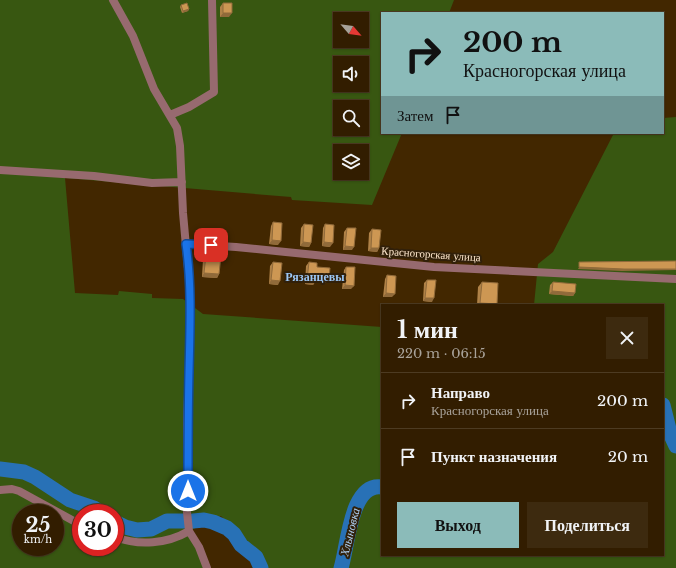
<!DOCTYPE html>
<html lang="ru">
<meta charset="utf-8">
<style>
body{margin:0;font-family:"Libre Baskerville",serif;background:#3d2a0f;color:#f1f3f6;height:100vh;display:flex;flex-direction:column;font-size:15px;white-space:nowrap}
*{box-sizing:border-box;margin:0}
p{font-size:13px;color:#a8a299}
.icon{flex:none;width:22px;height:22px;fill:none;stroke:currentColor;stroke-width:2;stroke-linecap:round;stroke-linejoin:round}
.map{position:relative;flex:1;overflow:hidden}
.details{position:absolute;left:381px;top:304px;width:283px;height:252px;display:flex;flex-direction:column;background:#321d00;border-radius:0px;box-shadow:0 1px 3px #0004,0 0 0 1px #4d3b22}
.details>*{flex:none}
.top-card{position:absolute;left:381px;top:12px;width:283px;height:122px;border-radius:0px;box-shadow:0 1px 3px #0004,0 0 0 1px #4d3b22;background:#8bbbb9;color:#111;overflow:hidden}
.needle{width:26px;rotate:118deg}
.controls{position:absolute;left:333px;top:12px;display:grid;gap:8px}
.controls a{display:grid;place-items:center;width:36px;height:36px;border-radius:0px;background:#321d00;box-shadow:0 1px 3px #0004,0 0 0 1px #4d3b22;font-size:20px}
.speed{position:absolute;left:12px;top:504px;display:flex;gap:8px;font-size:20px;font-weight:700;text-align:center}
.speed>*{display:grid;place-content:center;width:52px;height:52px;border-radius:50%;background:#321d00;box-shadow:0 1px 3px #0004,0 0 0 1px #4d3b22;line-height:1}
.speed small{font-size:10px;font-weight:400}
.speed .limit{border:6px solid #d22;background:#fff;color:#111}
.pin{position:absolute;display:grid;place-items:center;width:34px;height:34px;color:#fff;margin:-17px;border-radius:8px;box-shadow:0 2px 6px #0006}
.me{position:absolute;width:44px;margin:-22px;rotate:0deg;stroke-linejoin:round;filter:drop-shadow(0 0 3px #0008)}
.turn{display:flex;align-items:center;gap:14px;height:84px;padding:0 16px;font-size:18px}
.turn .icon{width:52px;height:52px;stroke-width:2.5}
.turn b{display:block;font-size:28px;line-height:34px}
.then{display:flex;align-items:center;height:38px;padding:0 16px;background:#0003;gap:8px;font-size:15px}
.round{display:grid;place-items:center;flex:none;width:42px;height:42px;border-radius:0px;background:#3d2a0f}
.summary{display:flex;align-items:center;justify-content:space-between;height:68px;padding:0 16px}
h1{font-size:24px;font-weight:800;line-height:30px}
.action{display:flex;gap:8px;margin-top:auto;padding:8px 16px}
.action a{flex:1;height:46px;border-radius:0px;background:#8bbbb9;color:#111;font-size:16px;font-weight:800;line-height:46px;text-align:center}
.action a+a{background:#3d2a0f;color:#f1f3f6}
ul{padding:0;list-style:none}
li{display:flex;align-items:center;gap:12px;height:56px;padding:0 16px;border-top:1px solid #4d3b22}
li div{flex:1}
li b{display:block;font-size:15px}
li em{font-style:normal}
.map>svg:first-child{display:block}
.green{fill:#385711;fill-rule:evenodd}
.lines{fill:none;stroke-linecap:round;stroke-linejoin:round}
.river{stroke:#2871b6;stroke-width:15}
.street{stroke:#976a6f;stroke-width:8}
.wall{fill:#b08247}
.shaded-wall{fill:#906a3a}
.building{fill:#cd9753;stroke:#906a3a}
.route-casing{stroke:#114b97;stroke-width:10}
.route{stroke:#1a73e8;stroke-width:7}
.labels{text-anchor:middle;stroke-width:4;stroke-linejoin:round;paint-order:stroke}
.street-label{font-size:11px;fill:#fce5cb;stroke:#31200a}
.neighbourhood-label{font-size:12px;font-weight:bold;fill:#9cc7f5;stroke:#31200a}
.water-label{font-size:12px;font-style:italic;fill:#b1d4f9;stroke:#31200a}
</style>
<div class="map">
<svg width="676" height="568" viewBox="0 0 676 568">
<rect width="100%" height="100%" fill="#422700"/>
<!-- green -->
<path class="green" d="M 0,0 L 454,0 L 449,13 L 382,13 L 382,133 L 402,133 L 372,205 L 292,200 L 291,197 L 65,178 L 75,293 L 118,295 L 119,291 L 152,294 L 152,298 L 183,299 L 203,314 L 382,327 L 382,555 L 663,555 L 663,305 L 534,305 L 538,264 L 553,252 L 614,133 L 663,133 L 663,118 L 676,117 L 676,568 L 262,568 L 247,542 L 221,516 L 189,531 L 205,568 L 0,568 ZM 340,19 L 362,19 L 362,41 L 340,41 ZM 340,63 L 362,63 L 362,85 L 340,85 ZM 340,107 L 362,107 L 362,129 L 340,129 ZM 340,151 L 362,151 L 362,173 L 340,173 ZM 21,513 L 55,513 L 55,547 L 21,547 ZM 81,513 L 115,513 L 115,547 L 81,547 Z"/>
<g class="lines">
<!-- river -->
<path class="river" d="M 663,405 L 670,433 L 676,446
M 0,469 L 24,472 L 35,477 L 70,500 L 94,508 L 102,513
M 193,521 L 204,520 L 213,522 L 227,528 L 234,534 L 241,545 L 256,557 L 261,568
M 115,522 L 125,527 L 137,530 L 151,529 L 167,521 L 184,521
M 341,568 C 348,547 350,482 382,487"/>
<!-- street -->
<path class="street" d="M 113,0 L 133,36 L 154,89 L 177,128 L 180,146 L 183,213 L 189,280 L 190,334 L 187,425 L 187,512 L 189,531 L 199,547 L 207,568
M 170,115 L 189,107 L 214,92 L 212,0
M 0,170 L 94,176 L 152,183 L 182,182
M 186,244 L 236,247 L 434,267 L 676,279
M 0,490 L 12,489 L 19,491 L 81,525
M 115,537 C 139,546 167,544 189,531"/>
</g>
<!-- wall -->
<path class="wall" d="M 223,3 L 229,17 L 220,17 L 220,7 Z
M 181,5 L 189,9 L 188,11 L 182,13 L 180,7 Z
M 273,222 L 278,245 L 269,244 L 271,226 Z
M 304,224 L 311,243 L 309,247 L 300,246 L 301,228 Z
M 325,224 L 330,247 L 322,246 L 323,228 Z
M 347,228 L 352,250 L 343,250 L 344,232 Z
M 372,229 L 379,248 L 377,252 L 368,251 L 369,233 Z
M 206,255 L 219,274 L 217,278 L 202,277 L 203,259 Z
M 273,262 L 278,285 L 269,284 L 270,266 Z
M 309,262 L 317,267 L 327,283 L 315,282 L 313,285 L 305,284 L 306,266 Z
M 346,267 L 351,289 L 342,289 L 344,270 Z
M 387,275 L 392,297 L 383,297 L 385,279 Z
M 427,280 L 432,302 L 423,301 L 424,283 Z
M 482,282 L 496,305 L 477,305 L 478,287 Z
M 553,282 L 575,293 L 573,296 L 549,294 L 550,285 Z"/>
<!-- shaded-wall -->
<path class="shaded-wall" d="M 189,9 L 188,11 L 182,13 L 183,11 Z
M 223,13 L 232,13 L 229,17 L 220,17 Z
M 272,240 L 281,241 L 278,245 L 269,244 Z
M 303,242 L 311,243 L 309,247 L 300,246 Z
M 324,242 L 333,243 L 330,247 L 322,246 Z
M 345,246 L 354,247 L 352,250 L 343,250 Z
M 371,248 L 379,248 L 377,252 L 368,251 Z
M 579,267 L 676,269 L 676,270 L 622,271 L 578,269 Z
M 204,273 L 219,274 L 217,278 L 202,277 Z
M 316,278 L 329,279 L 327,283 L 315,282 L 313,285 L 305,284 L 307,280 Z
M 271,280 L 280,281 L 278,285 L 269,284 Z
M 345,285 L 354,286 L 351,289 L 342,289 Z
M 552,291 L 575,293 L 573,296 L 549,294 Z
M 386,293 L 395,294 L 392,297 L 383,297 Z
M 425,298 L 434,298 L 432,302 L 423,301 Z
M 480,303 L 497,304 L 496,305 L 479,305 Z"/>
<!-- building -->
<path class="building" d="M 187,3 L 189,9 L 183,11 L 181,5 Z
M 223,3 L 232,3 L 232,13 L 223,13 Z
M 273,222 L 282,223 L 281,241 L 272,240 Z
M 304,224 L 313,225 L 311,243 L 303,242 Z
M 325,224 L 334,225 L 333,243 L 324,242 Z
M 347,228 L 356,228 L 354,247 L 345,246 Z
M 372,229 L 381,230 L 379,248 L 371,248 Z
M 206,255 L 221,256 L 219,274 L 204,273 Z
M 676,261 L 676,269 L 624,269 L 579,267 L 579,262 Z
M 273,262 L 282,263 L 280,281 L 271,280 Z
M 309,262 L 317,263 L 317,267 L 330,268 L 329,279 L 316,278 L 316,281 L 307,280 Z
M 346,267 L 355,267 L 354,286 L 345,285 Z
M 387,275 L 396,276 L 395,294 L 386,293 Z
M 427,280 L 436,280 L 434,298 L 425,298 Z
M 482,282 L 498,283 L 497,304 L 480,303 Z
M 553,282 L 576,284 L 575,293 L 552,291 Z"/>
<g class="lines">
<defs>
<path id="route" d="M 188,491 C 188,451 188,411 189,372 C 190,329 192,286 186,244 L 211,245"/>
</defs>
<!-- route casing -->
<use href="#route" class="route-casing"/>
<!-- route -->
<use href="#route" class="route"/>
</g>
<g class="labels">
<!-- street labels -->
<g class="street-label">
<text transform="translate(431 254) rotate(4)" y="4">Красногорская улица</text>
</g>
<!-- neighbourhood labels -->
<g class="neighbourhood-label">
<text x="315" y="281">Рязанцевы</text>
</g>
<!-- water labels -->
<g class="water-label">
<text transform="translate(350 532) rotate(-76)" y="4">Хлыновка</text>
</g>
</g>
</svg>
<div class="controls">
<a><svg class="needle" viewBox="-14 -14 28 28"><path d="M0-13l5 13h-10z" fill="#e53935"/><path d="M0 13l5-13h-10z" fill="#a8a299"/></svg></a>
<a><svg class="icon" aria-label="sound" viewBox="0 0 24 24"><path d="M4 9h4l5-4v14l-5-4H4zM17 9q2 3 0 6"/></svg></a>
<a><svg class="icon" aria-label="search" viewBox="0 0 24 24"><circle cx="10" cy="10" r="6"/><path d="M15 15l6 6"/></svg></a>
<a><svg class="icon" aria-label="layers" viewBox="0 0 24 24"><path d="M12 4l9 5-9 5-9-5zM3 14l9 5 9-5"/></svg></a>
</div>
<div class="speed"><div>25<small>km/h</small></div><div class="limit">30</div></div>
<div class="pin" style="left:211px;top:245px;background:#d93025"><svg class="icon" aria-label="arrive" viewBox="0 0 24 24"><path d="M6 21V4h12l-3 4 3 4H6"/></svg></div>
<svg class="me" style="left:188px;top:491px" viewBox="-20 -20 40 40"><circle r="17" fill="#1a73e8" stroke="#fff" stroke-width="3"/><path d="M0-11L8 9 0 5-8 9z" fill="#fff"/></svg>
<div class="top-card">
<div class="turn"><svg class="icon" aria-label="right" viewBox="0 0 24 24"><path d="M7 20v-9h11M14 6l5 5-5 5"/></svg><div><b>200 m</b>Красногорская улица</div></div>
<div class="then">Затем<svg class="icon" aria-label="arrive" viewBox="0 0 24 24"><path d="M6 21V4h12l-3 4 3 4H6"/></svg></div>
</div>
<section class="details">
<div class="summary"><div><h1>1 мин</h1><p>220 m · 06:15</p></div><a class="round"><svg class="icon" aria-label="close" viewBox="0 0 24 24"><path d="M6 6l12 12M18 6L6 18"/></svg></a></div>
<ul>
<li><svg class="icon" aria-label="right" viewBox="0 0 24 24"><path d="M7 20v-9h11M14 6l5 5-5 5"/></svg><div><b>Направо</b><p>Красногорская улица</p></div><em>200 m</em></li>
<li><svg class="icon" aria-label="arrive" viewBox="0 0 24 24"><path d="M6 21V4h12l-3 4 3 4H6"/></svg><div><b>Пункт назначения</b></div><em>20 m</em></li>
</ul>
<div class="action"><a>Выход</a><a>Поделиться</a></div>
</section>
</div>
